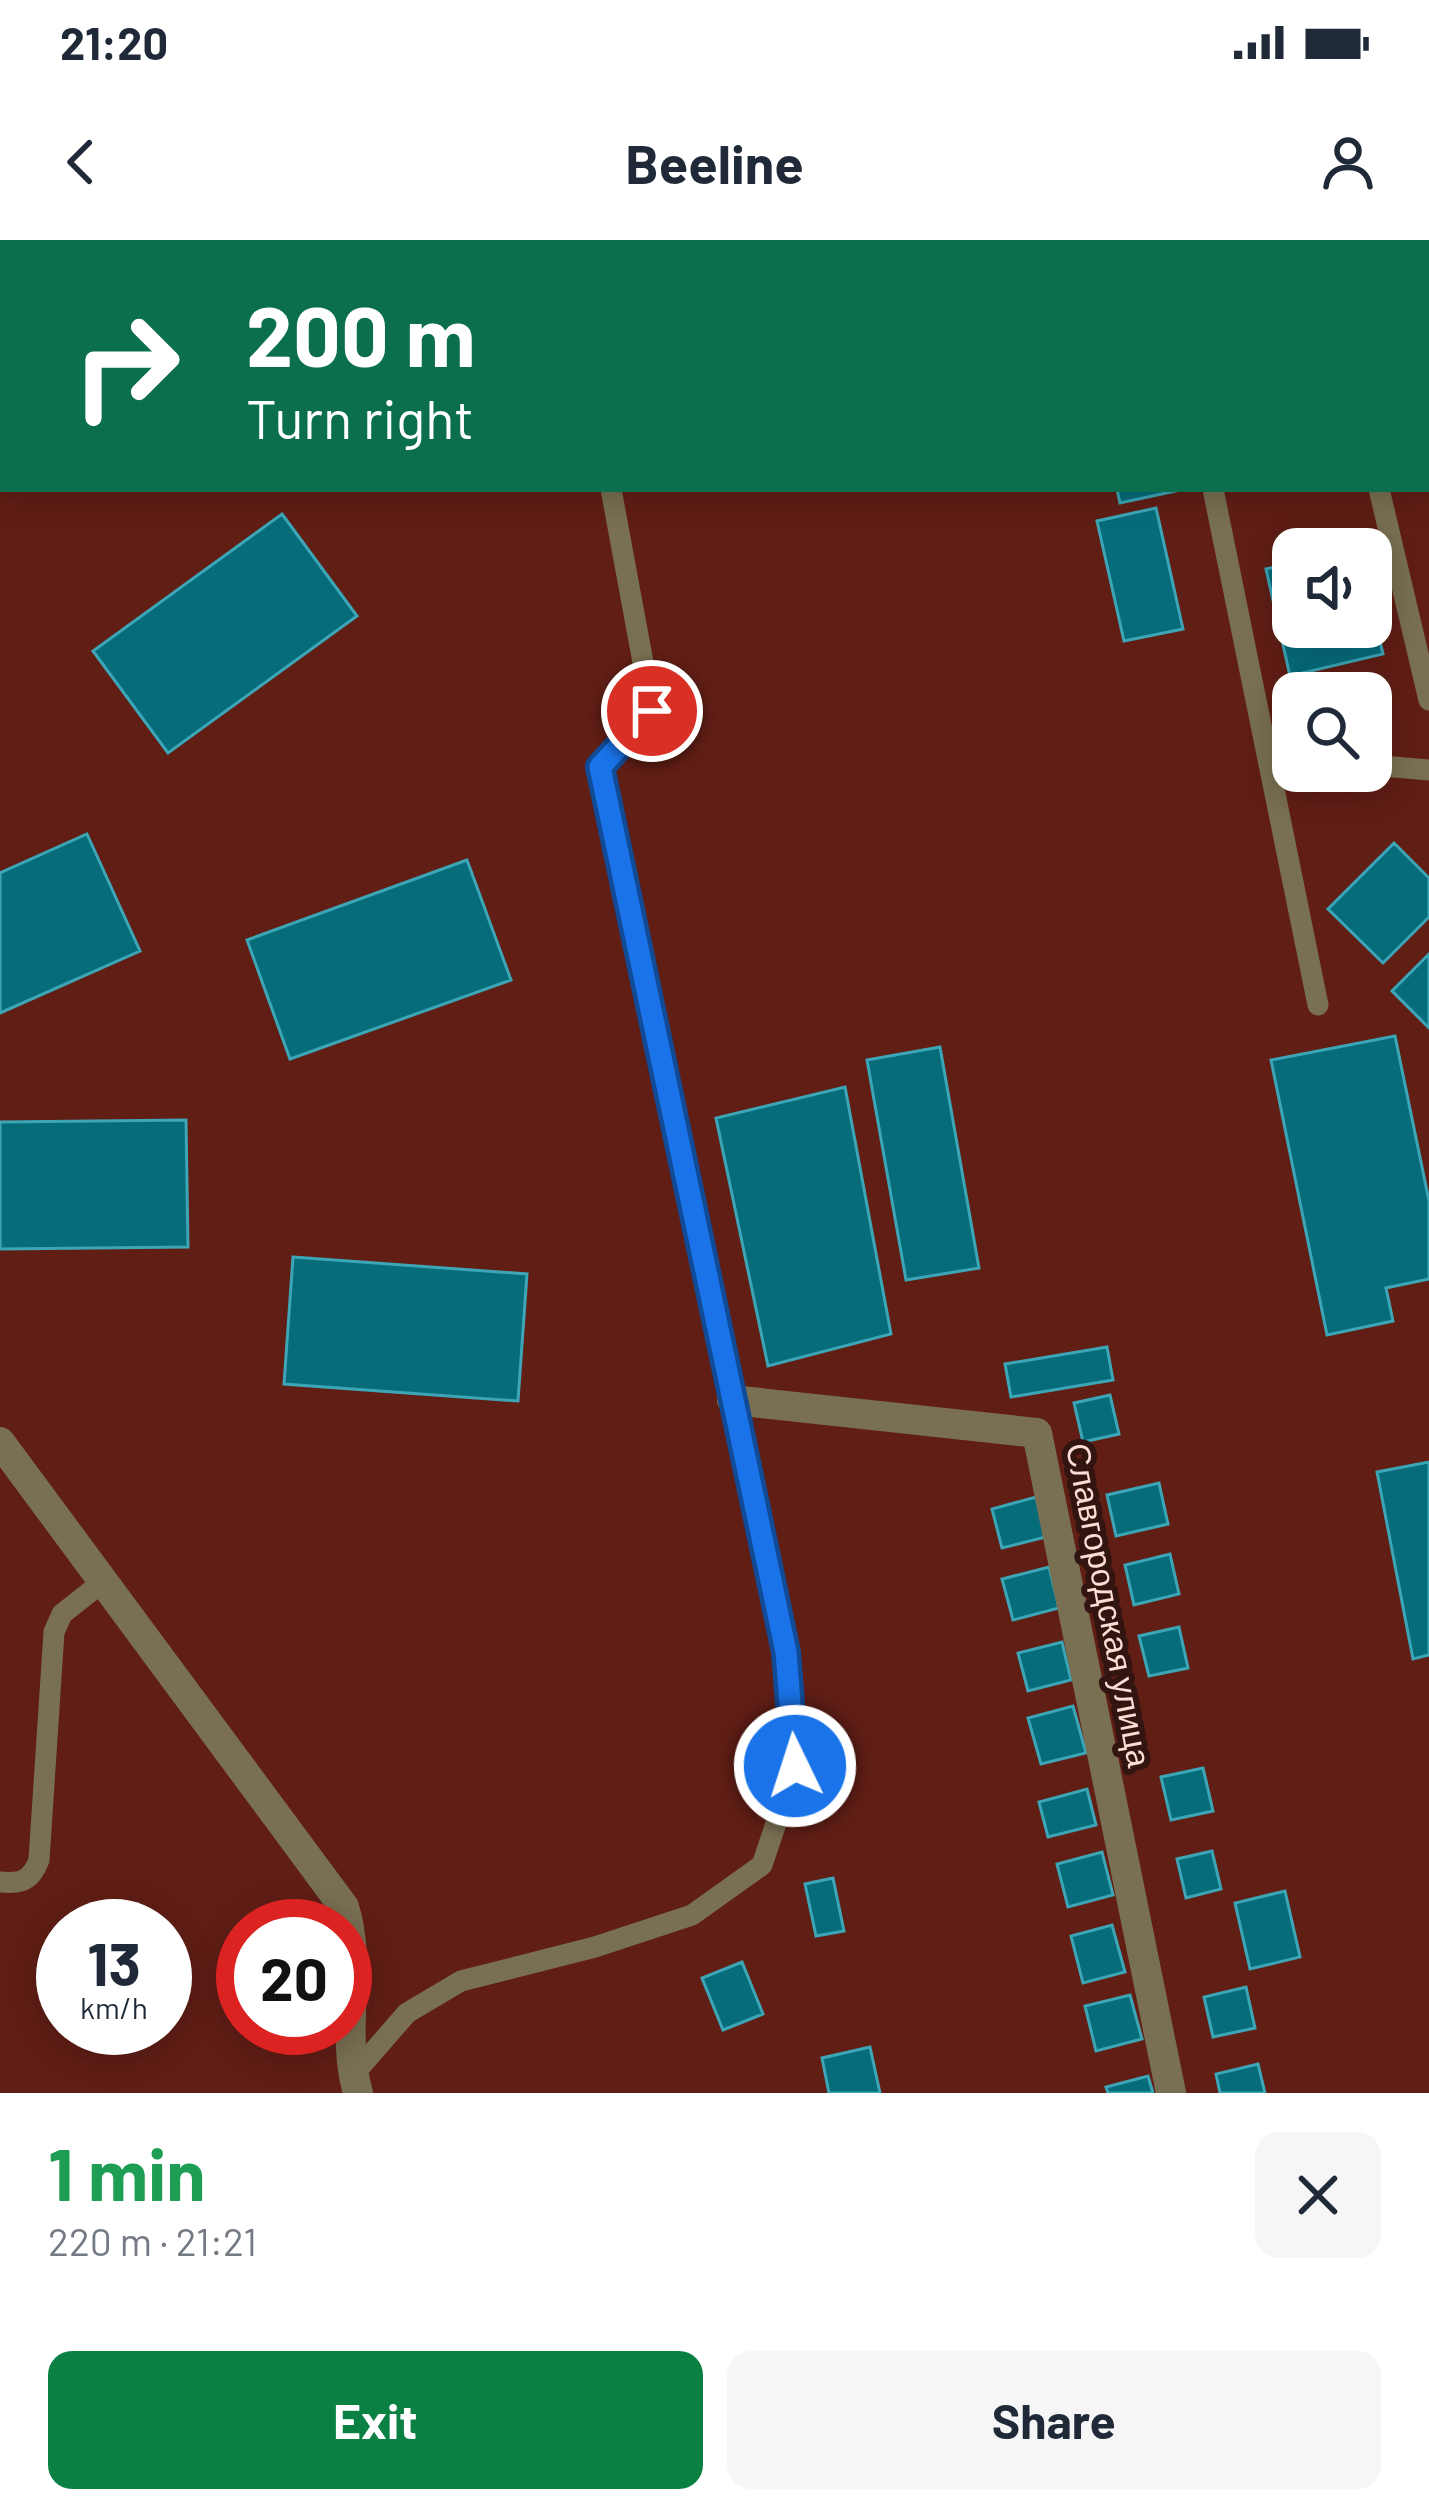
<!DOCTYPE html>
<meta charset="utf-8">
<style>
body{margin:0;font-family:Barlow,sans-serif;background:#f6f6f7;color:#1f2937;height:100vh;display:flex;flex-direction:column;font-size:45px;white-space:nowrap}
*{box-sizing:border-box;margin:0}
p{font-size:39px;color:#747a83}
.icon{flex:none;width:66px;height:66px;fill:none;stroke:currentColor;stroke-width:2;stroke-linecap:round;stroke-linejoin:round}
.map{position:relative;height:1853px;overflow:hidden}
.side{display:flex;flex-direction:column;background:#fff;flex:1}
.side>*{flex:none}
.top-card{position:absolute;left:0px;top:0px;width:1431px;height:252px;box-shadow:0 6px 30px #0003;background:#0b6e4f;color:#fff;overflow:hidden}
.buttons{position:absolute;left:1272px;top:288px;display:grid;gap:24px}
.buttons a{display:grid;place-items:center;width:120px;height:120px;border-radius:24px;background:#fff;box-shadow:0 6px 30px #0003;font-size:60px}
.speed{position:absolute;left:36px;top:1659px;display:flex;gap:24px;font-size:60px;font-weight:700;text-align:center}
.speed>*{display:grid;place-content:center;width:156px;height:156px;border-radius:50%;background:#fff;box-shadow:0 6px 30px #0003;line-height:1}
.speed small{font-size:30px;font-weight:400}
.speed .limit{border:18px solid #d22;background:#fff;color:#111}
.pin{position:absolute;display:grid;place-items:center;width:102px;height:102px;color:#fff;margin:-51px;border:6px solid #fff;border-radius:50%;box-shadow:0 3px 12px #0007}
.me{position:absolute;width:132px;margin:-66px;rotate:356deg;stroke-linejoin:round;filter:drop-shadow(0 0 9px #0008)}
.turn{display:flex;align-items:center;gap:42px;height:252px;padding:0 48px;font-size:54px}
.turn .icon{width:156px;height:156px;stroke-width:2.5}
.turn b{display:block;font-size:84px;line-height:102px}
.round{display:grid;place-items:center;flex:none;width:126px;height:126px;border-radius:24px;background:#f6f6f7}
.overview{display:flex;align-items:center;justify-content:space-between;height:204px;padding:0 48px}
h1{font-size:72px;font-weight:700;line-height:90px;color:#1e9e55}
.cta{display:flex;gap:24px;margin-top:auto;padding:24px 48px}
.cta a{flex:1;height:138px;border-radius:24px;background:#0b8043;color:#fff;font-size:48px;font-weight:700;line-height:138px;text-align:center}
.cta a+a{background:#f6f6f7;color:#1f2937}
.status{display:flex;justify-content:space-between;align-items:center;height:84px;padding:0 60px;background:#fff;direction:ltr}
.status svg{height:33px;fill:currentColor}
header{display:flex;justify-content:space-between;align-items:center;height:156px;padding:0 48px;background:#fff;font-size:54px;font-weight:700}
.map>svg:first-child{display:block}
.building{fill:#076c7a;stroke:#3ca6b7;stroke-width:3}
.lines{fill:none;stroke-linecap:round;stroke-linejoin:round}
.lane{stroke:#796f52;stroke-width:21}
.street{stroke:#796f52;stroke-width:30}
.route-casing{stroke:#114b97;stroke-width:30}
.route{stroke:#1a73e8;stroke-width:21}
.labels{text-anchor:middle;stroke-width:12;stroke-linejoin:round;paint-order:stroke}
.street-label{font-size:33px;fill:#fedcd5;stroke:#321510}
</style>
<div class="status"><b>21:20</b><svg viewBox="0 0 49 12"><path d="M0 12V9h3v3zM5 12V6h3v6zM10 12V3h3v9zM15 12V0h3v12zM26 1h20v11H26zM47 4h2v5h-2z"/></svg></div>
<header><svg class="icon" aria-label="back" viewBox="0 0 24 24"><path d="M15 5l-7 7 7 7"/></svg>Beeline<svg class="icon" aria-label="person" viewBox="0 0 24 24"><circle cx="12" cy="8" r="4"/><path d="M4 21q1-7 8-7t8 7"/></svg></header>
<div class="map">
<svg width="1429" height="1853" viewBox="0 0 1429 1853">
<rect width="100%" height="100%" fill="#601e15"/>
<!-- building -->
<path class="building" d="M 1117,249 L 1179,249 L 1180,250 L 1120,263 Z
M 1156,268 L 1183,389 L 1124,401 L 1097,281 Z
M 282,274 L 357,376 L 168,513 L 93,411 Z
M 1293,323 L 1293,387 L 1371,387 L 1371,363 L 1383,414 L 1290,436 L 1266,329 Z
M 87,594 L 140,711 L 0,773 L 0,633 Z
M 1394,603 L 1429,638 L 1429,677 L 1383,723 L 1328,669 Z
M 467,620 L 511,740 L 290,819 L 247,700 Z
M 1429,714 L 1429,788 L 1392,751 Z
M 1395,796 L 1429,961 L 1429,1039 L 1386,1048 L 1393,1081 L 1327,1095 L 1271,820 Z
M 940,807 L 979,1028 L 906,1040 L 867,820 Z
M 845,847 L 891,1094 L 768,1126 L 716,878 Z
M 186,880 L 188,1007 L 0,1009 L 0,882 Z
M 293,1017 L 527,1034 L 518,1161 L 284,1144 Z
M 1107,1107 L 1113,1140 L 1011,1157 L 1005,1124 Z
M 1110,1155 L 1119,1194 L 1083,1202 L 1074,1163 Z
M 1429,1222 L 1429,1415 L 1413,1419 L 1377,1232 Z
M 1159,1243 L 1168,1284 L 1116,1296 L 1107,1255 Z
M 1036,1257 L 1046,1297 L 1002,1308 L 992,1269 Z
M 1170,1314 L 1179,1354 L 1134,1365 L 1125,1325 Z
M 1049,1327 L 1059,1368 L 1013,1380 L 1002,1339 Z
M 1179,1387 L 1188,1428 L 1149,1436 L 1139,1396 Z
M 1062,1402 L 1071,1440 L 1028,1451 L 1018,1413 Z
M 1073,1466 L 1086,1513 L 1041,1524 L 1028,1478 Z
M 1203,1528 L 1213,1571 L 1171,1580 L 1161,1537 Z
M 1087,1549 L 1096,1585 L 1048,1597 L 1039,1562 Z
M 1212,1611 L 1221,1649 L 1186,1658 L 1177,1619 Z
M 1102,1612 L 1113,1655 L 1068,1667 L 1057,1624 Z
M 833,1638 L 844,1691 L 816,1696 L 805,1644 Z
M 1285,1651 L 1300,1717 L 1250,1729 L 1235,1663 Z
M 1112,1685 L 1125,1732 L 1083,1743 L 1071,1696 Z
M 742,1722 L 763,1774 L 723,1790 L 702,1738 Z
M 1246,1747 L 1255,1788 L 1213,1797 L 1204,1757 Z
M 1130,1755 L 1142,1799 L 1096,1811 L 1085,1766 Z
M 870,1807 L 880,1853 L 829,1853 L 822,1818 Z
M 1258,1824 L 1265,1853 L 1220,1853 L 1216,1834 Z
M 1148,1836 L 1153,1853 L 1108,1853 L 1106,1847 Z"/>
<g class="lines">
<!-- lane -->
<path class="lane" d="M 564,0 L 565,3
M 803,0 L 824,3
M 1322,0 L 1323,3
M 1213,249 L 1318,765
M 1379,249 L 1429,460
M 1268,517 L 1293,519
M 1371,525 L 1429,530
M 0,1642 C 21,1644 31,1641 39,1620 L 54,1392 L 62,1374 L 105,1340
M 353,1835 L 407,1773 L 461,1741 L 595,1707 L 692,1675 L 762,1625 L 795,1527 L 786,1413 L 600,527 L 652,471 L 611,249"/>
<!-- street -->
<path class="street" d="M 732,1160 L 1037,1193 L 1171,1853
M 0,1202 L 344,1667 C 363,1727 340,1792 358,1853"/>
</g>
<g class="lines">
<defs>
<path id="route" d="M 652,471 L 600,527 L 786,1412 L 795,1526"/>
</defs>
<!-- route casing -->
<use href="#route" class="route-casing"/>
<!-- route -->
<use href="#route" class="route"/>
</g>
<g class="labels">
<!-- street labels -->
<g class="street-label">
<text transform="translate(1109 1365) rotate(79)" y="12">Славгородская улица</text>
</g>
</g>
</svg>
<div class="buttons">
<a><svg class="icon" aria-label="sound" viewBox="0 0 24 24"><path d="M4 9h4l5-4v14l-5-4H4zM17 9q2 3 0 6"/></svg></a>
<a><svg class="icon" aria-label="search" viewBox="0 0 24 24"><circle cx="10" cy="10" r="6"/><path d="M15 15l6 6"/></svg></a>
</div>
<div class="speed"><div>13<small>km/h</small></div><div class="limit">20</div></div>
<div class="pin" style="left:652px;top:471px;background:#d93025"><svg class="icon" aria-label="arrive" viewBox="0 0 24 24"><path d="M6 21V4h12l-3 4 3 4H6"/></svg></div>
<svg class="me" style="left:795px;top:1526px" viewBox="-20 -20 40 40"><circle r="17" fill="#1a73e8" stroke="#fff" stroke-width="3"/><path d="M0-11L8 9 0 5-8 9z" fill="#fff"/></svg>
<div class="top-card">
<div class="turn"><svg class="icon" aria-label="right" viewBox="0 0 24 24"><path d="M7 20v-9h11M14 6l5 5-5 5"/></svg><div><b>200 m</b>Turn right</div></div>
</div>
</div>
<section class="side">
<div class="overview"><div><h1>1 min</h1><p>220 m · 21:21</p></div><a class="round"><svg class="icon" aria-label="close" viewBox="0 0 24 24"><path d="M6 6l12 12M18 6L6 18"/></svg></a></div>
<div class="cta"><a>Exit</a><a>Share</a></div>
</section>
